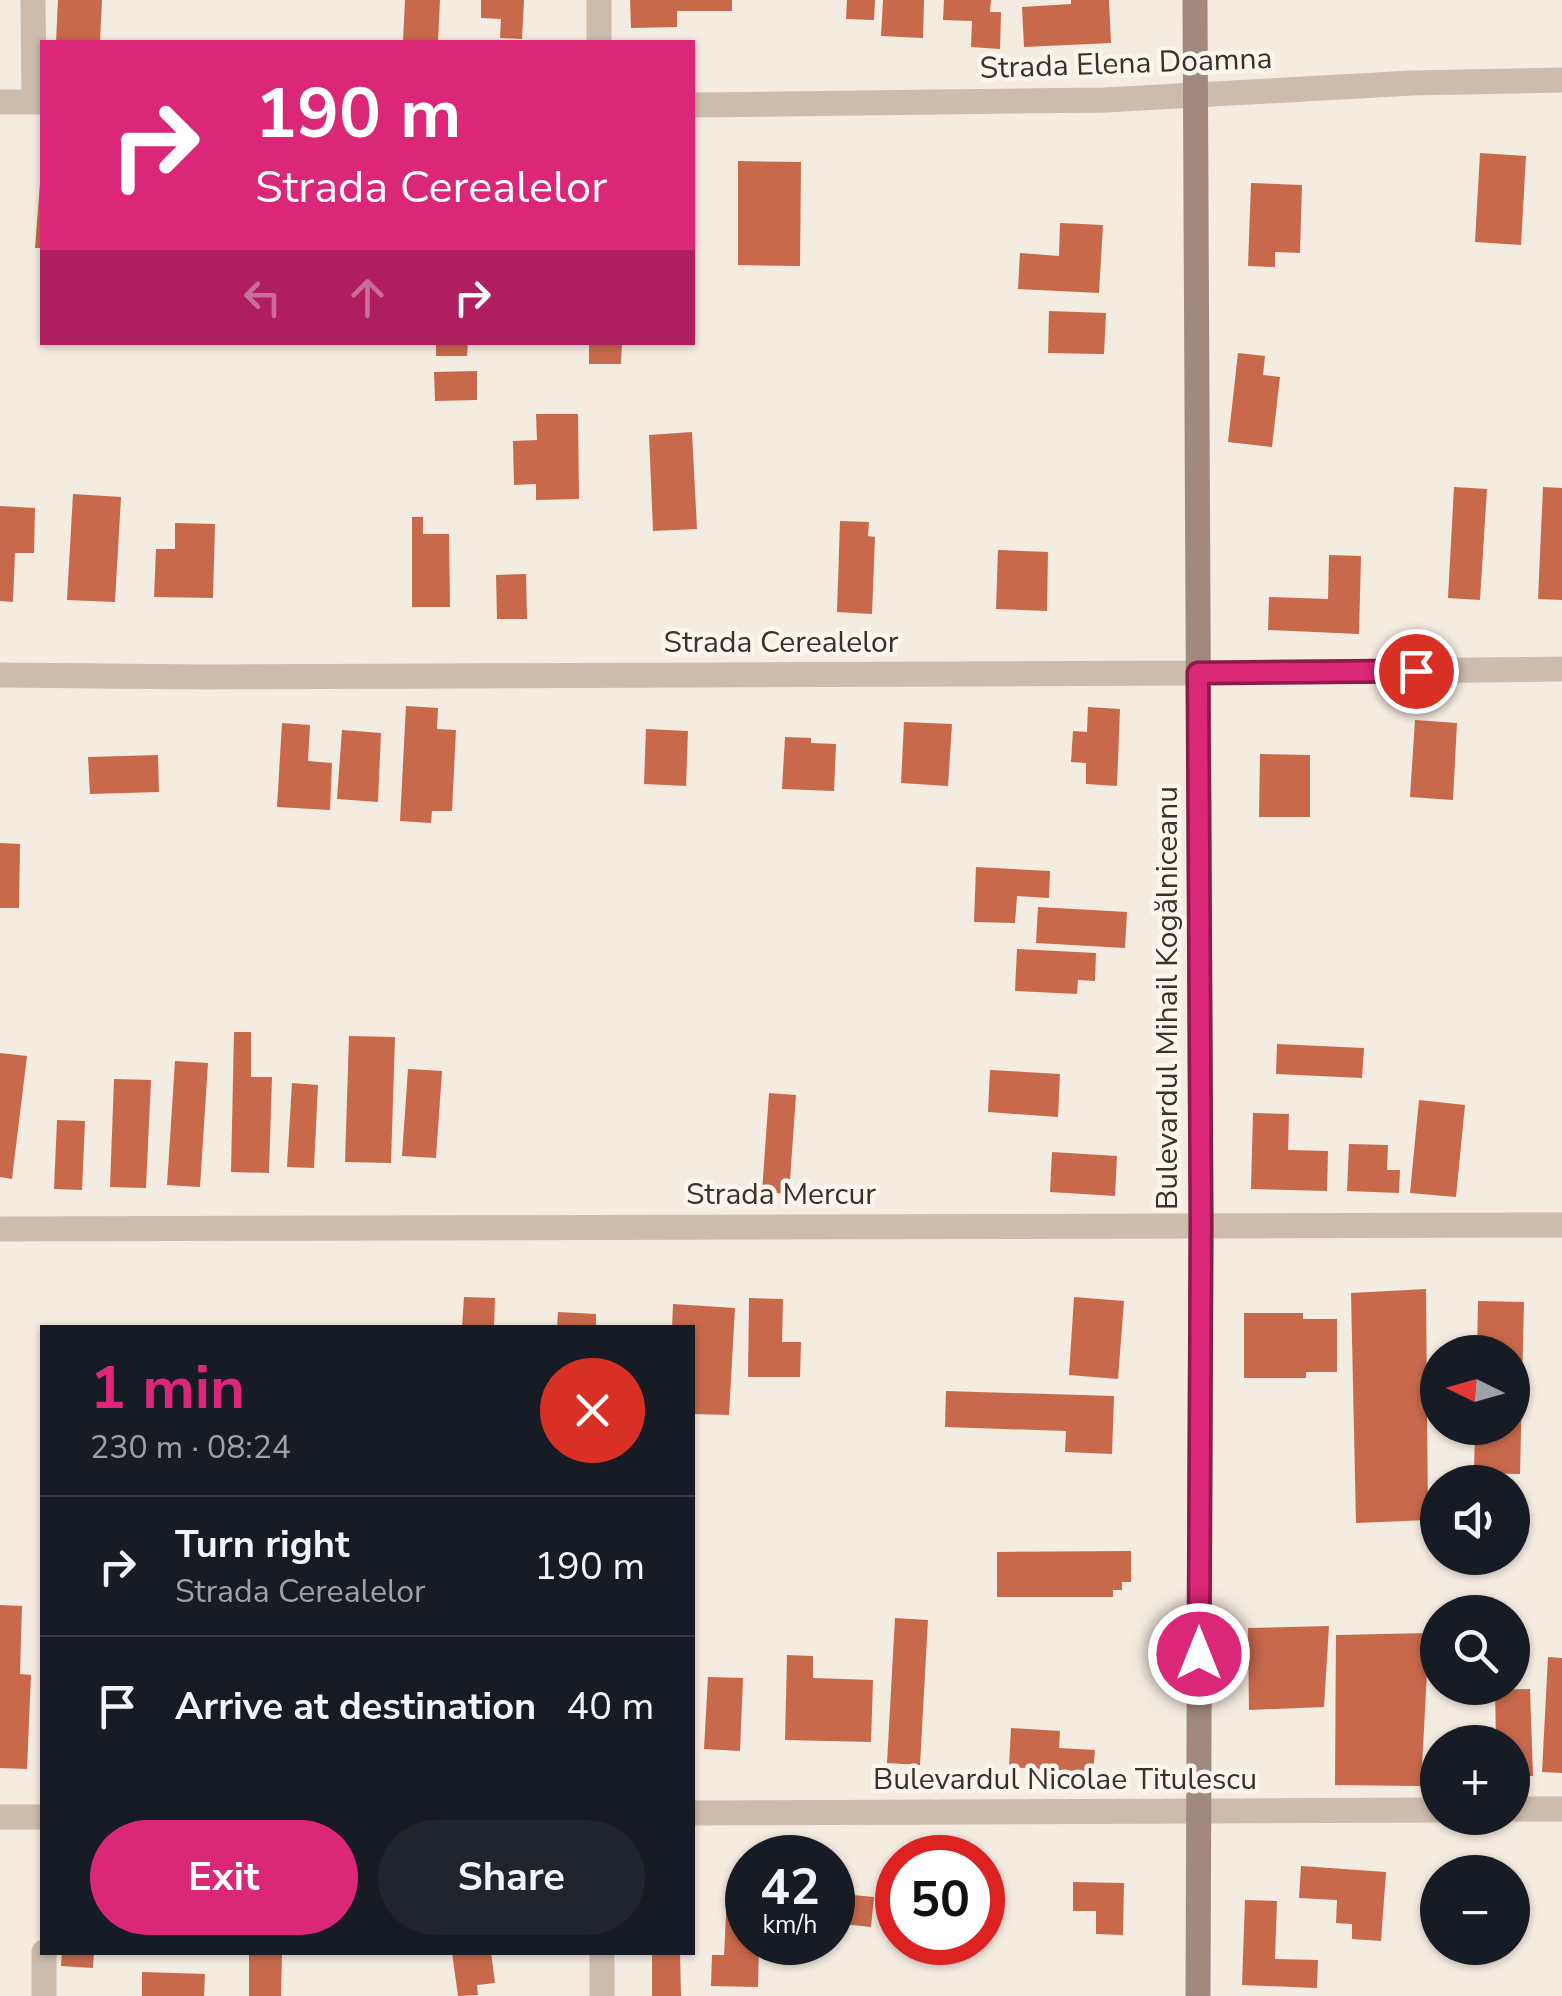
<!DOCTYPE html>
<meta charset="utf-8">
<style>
body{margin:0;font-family:"Nunito Sans",sans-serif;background:#20242c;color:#f1f3f6;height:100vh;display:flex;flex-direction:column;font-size:38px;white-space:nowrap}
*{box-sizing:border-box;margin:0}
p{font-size:32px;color:#9ea1a6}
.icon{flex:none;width:55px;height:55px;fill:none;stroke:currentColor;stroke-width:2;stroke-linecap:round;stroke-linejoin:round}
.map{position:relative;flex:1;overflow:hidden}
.sheet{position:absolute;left:40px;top:1325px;width:655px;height:630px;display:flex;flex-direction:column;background:#171b24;border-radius:0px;box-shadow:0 2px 8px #0004}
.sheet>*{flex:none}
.guide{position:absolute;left:40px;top:40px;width:655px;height:305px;border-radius:0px;box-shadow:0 2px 8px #0004;background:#db2777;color:#fff;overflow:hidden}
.needle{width:65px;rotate:275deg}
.controls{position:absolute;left:1420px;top:1335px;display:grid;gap:20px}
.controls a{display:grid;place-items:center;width:110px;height:110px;border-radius:50%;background:#171b24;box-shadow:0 2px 8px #0004;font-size:50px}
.speed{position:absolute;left:725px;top:1835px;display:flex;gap:20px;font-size:50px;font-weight:700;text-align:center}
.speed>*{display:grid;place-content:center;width:130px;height:130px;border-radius:50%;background:#171b24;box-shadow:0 2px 8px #0004;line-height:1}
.speed small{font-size:25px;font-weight:400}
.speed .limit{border:15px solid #d22;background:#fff;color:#111}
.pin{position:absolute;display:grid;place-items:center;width:85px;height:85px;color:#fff;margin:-42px;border:5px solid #fff;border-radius:50%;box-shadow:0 2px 10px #0007}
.me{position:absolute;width:110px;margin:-55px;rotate:0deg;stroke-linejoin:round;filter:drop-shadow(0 0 8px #0008)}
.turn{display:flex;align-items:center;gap:35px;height:210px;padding:0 50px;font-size:45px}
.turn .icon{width:130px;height:130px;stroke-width:2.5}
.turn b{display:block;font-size:70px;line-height:85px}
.lanes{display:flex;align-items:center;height:95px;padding:0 50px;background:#0003;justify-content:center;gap:50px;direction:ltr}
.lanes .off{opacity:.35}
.round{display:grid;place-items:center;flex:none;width:105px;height:105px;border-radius:52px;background:#20242c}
.overview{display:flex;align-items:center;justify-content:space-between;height:170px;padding:0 50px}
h1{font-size:60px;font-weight:700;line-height:75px;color:#db2777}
.cta{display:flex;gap:20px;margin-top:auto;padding:20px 50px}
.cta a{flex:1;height:115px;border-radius:60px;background:#db2777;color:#fff;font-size:40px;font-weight:700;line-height:115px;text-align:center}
.cta a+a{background:#20242c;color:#f1f3f6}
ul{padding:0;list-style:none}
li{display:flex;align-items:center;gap:30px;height:140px;padding:0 50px;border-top:2px solid #363941}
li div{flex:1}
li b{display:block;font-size:38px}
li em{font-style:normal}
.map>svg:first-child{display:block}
.building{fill:#c8694b}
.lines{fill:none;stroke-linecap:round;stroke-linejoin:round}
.minor{stroke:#cdbbac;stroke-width:25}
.tertiary{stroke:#cdbbac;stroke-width:25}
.secondary{stroke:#a18a7d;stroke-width:25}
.route-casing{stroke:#8e194d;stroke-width:25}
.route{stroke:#db2777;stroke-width:18}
.labels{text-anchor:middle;stroke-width:9;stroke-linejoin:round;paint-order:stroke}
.street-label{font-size:30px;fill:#3b302b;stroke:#fbf5ee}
</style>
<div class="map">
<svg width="1562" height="1996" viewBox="0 0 1562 1996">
<rect width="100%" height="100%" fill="#f4ebe1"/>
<!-- building -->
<path class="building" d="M 58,0 L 102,0 L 100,42 L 56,42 Z
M 405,0 L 440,0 L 438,42 L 403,42 Z
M 481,0 L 524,0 L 522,39 L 500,38 L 501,19 L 481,18 Z
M 630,0 L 732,0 L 732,11 L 677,11 L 677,27 L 631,28 Z
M 847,0 L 875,0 L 874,20 L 846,19 Z
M 883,0 L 924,0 L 923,38 L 881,36 Z
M 944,0 L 991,0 L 990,12 L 1001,12 L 1000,49 L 971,47 L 972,21 L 943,20 Z
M 1071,0 L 1109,0 L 1111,43 L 1024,47 L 1022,7 L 1071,4 Z
M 1480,153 L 1526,156 L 1521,245 L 1475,242 Z
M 738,161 L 801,162 L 800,266 L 738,265 Z
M 40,183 L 42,183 L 42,248 L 35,248 Z
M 1251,183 L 1302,185 L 1300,253 L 1275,252 L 1275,267 L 1248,266 Z
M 1060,223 L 1103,225 L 1099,293 L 1018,289 L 1020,253 L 1059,256 Z
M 1049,311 L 1106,313 L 1104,354 L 1048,353 Z
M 436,342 L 468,342 L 467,356 L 436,356 Z
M 589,342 L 622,342 L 621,364 L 589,364 Z
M 1238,353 L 1265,356 L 1263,375 L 1280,377 L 1272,447 L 1228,442 Z
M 477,371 L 477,400 L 435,401 L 434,372 Z
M 536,414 L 578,414 L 579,499 L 536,500 L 536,484 L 514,485 L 513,441 L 537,440 Z
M 692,432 L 697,529 L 653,531 L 649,435 Z
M 1454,487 L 1487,489 L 1480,600 L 1448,598 Z
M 1543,487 L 1562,488 L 1562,600 L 1538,599 Z
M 73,494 L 121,497 L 115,602 L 67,600 Z
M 0,506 L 35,508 L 34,553 L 15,553 L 13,602 L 0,601 Z
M 412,517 L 423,517 L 423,534 L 449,534 L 450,607 L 412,607 Z
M 840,521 L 869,522 L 868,536 L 875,537 L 872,614 L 837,612 Z
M 175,523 L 215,524 L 213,598 L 154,597 L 156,549 L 175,549 Z
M 998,550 L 1048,552 L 1047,611 L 996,609 Z
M 1329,555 L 1361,556 L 1359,634 L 1268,630 L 1269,597 L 1328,599 Z
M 526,574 L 527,619 L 497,619 L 496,575 Z
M 406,706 L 438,708 L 437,729 L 456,730 L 452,811 L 432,811 L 431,823 L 400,821 Z
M 1088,707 L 1120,709 L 1117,786 L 1086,784 L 1086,763 L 1071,762 L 1073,731 L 1087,732 Z
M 1415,720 L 1457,723 L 1453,800 L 1410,797 Z
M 904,722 L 952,724 L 948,786 L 901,783 Z
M 282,723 L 310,725 L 308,761 L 332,763 L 330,810 L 277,807 Z
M 646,729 L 688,731 L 686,786 L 644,784 Z
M 342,730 L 381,733 L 378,802 L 337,799 Z
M 785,737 L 811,738 L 811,743 L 836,744 L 834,791 L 782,789 Z
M 1260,754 L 1310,755 L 1310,817 L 1259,817 Z
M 158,755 L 159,792 L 90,794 L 88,757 Z
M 0,843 L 20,844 L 19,908 L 0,908 Z
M 976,867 L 1050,871 L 1049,898 L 1017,896 L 1015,923 L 974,922 Z
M 1038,907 L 1127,912 L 1125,948 L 1036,943 Z
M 1017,949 L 1096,953 L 1095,981 L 1078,980 L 1077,994 L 1015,991 Z
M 234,1032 L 251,1032 L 251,1077 L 272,1077 L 269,1173 L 231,1172 Z
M 349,1036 L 395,1037 L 391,1163 L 345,1162 Z
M 1277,1044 L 1364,1048 L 1362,1078 L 1276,1074 Z
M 0,1053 L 27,1056 L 12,1179 L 0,1177 Z
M 175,1061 L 208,1063 L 200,1187 L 167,1185 Z
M 408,1069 L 442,1071 L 436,1158 L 402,1156 Z
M 990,1070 L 1060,1074 L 1058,1117 L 988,1112 Z
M 114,1079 L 151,1080 L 146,1188 L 110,1187 Z
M 292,1083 L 318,1085 L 314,1168 L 287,1167 Z
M 769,1093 L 796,1095 L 789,1194 L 762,1192 Z
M 1419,1100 L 1465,1105 L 1456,1197 L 1410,1193 Z
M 1253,1113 L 1289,1114 L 1288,1150 L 1328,1151 L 1327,1191 L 1251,1189 Z
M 57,1120 L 85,1121 L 82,1190 L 54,1189 Z
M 1349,1144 L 1388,1145 L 1387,1170 L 1400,1170 L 1399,1193 L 1347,1191 Z
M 1052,1152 L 1117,1156 L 1115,1196 L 1050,1192 Z
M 1426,1289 L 1428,1520 L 1356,1523 L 1351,1293 Z
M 464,1297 L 495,1298 L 494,1328 L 462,1328 Z
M 1074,1297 L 1124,1301 L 1118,1379 L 1069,1375 Z
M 749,1298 L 783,1299 L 782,1342 L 801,1342 L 800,1377 L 748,1377 Z
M 1478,1301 L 1524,1302 L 1520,1474 L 1474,1473 L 1475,1428 L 1512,1428 L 1512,1352 L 1477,1352 Z
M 673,1304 L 735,1308 L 729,1415 L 692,1414 L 692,1328 L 672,1328 Z
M 558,1312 L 596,1314 L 596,1328 L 557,1328 Z
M 1244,1313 L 1303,1313 L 1303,1319 L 1337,1319 L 1337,1372 L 1306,1372 L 1306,1378 L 1244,1378 Z
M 946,1391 L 1114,1396 L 1112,1454 L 1065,1452 L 1066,1431 L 945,1427 Z
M 1131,1551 L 1131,1582 L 1122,1582 L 1122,1590 L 1113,1590 L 1113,1597 L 997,1597 L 997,1552 Z
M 0,1605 L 22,1606 L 20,1674 L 31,1675 L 27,1769 L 0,1768 Z
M 895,1618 L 928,1620 L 920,1765 L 887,1763 Z
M 1329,1626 L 1324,1707 L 1249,1710 L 1248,1628 Z
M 1429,1633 L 1421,1786 L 1335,1785 L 1336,1635 Z
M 787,1655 L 813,1656 L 813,1678 L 873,1680 L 871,1742 L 785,1740 Z
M 1548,1657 L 1562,1658 L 1562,1773 L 1542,1772 Z
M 708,1677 L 743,1678 L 740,1751 L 704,1749 Z
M 1530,1689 L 1533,1776 L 1512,1777 L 1512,1742 L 1496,1742 L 1495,1690 Z
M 1011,1728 L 1060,1731 L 1059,1748 L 1095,1750 L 1093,1772 L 1009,1767 Z
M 1301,1866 L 1386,1872 L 1381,1941 L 1352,1939 L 1352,1924 L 1336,1923 L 1337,1900 L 1299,1898 Z
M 1073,1882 L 1124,1883 L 1123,1935 L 1096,1934 L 1096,1911 L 1073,1911 Z
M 832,1893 L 874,1897 L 871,1927 L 832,1923 Z
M 727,1895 L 748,1896 L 748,1942 L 759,1942 L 758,1987 L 711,1986 L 712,1955 L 724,1955 Z
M 1245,1900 L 1277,1901 L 1275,1959 L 1318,1960 L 1317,1988 L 1242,1985 Z
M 62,1952 L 94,1952 L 93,1968 L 61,1966 Z
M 249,1952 L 282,1952 L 281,1996 L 249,1996 Z
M 452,1952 L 491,1952 L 495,1983 L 477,1985 L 478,1995 L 458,1996 Z
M 652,1952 L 680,1952 L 681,1996 L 652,1996 Z
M 142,1972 L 205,1974 L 204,1996 L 142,1996 Z"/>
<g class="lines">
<!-- minor -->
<path class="minor" d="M 33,0 L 34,102
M 599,42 L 599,0
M 0,102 L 42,102
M 692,105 L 1105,100 L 1413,83 L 1562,80
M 0,675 L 205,677 L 1198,673 L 1562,669
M 0,1229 L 1562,1225
M 602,1952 L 602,1996
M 44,1996 L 44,1952"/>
<!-- tertiary -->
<path class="tertiary" d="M 1512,1809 L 1562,1809
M 692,1813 L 1438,1810
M 0,1817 L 42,1817"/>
<!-- secondary -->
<path class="secondary" d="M 1195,0 L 1201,1225 L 1198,1996"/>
</g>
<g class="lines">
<defs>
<path id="route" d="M 1199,1654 L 1201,1225 L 1198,673 L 1416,671"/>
</defs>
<!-- route casing -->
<use href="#route" class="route-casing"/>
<!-- route -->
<use href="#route" class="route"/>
</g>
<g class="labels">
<!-- street labels -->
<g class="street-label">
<text transform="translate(1126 63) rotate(-2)" y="10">Strada Elena Doamna</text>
<text x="781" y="652">Strada Cerealelor</text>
<text transform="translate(1167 998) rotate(-90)" y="10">Bulevardul Mihail Kogălniceanu</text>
<text x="781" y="1204">Strada Mercur</text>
<text x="1065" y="1789">Bulevardul Nicolae Titulescu</text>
</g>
</g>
</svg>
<div class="controls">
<a><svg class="needle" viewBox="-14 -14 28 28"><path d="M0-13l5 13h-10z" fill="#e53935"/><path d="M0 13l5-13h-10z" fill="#9ea1a6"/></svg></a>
<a><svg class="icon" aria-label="sound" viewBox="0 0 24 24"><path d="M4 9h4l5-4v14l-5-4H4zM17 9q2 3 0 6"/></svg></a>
<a><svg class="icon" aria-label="search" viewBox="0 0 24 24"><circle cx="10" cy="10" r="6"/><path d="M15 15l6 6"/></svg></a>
<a>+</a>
<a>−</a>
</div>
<div class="speed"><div>42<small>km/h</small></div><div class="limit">50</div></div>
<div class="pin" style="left:1416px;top:671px;background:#d93025"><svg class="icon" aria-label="arrive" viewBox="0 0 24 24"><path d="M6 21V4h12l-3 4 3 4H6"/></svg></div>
<svg class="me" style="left:1199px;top:1654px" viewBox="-20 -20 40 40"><circle r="17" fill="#db2777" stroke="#fff" stroke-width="3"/><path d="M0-11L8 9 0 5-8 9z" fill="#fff"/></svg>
<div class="guide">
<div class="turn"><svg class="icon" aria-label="right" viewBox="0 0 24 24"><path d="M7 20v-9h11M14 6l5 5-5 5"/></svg><div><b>190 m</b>Strada Cerealelor</div></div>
<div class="lanes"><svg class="icon off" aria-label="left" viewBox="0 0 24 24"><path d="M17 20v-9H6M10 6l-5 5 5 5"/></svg><svg class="icon off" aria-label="ahead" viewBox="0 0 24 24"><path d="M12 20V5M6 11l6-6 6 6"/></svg><svg class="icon" aria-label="right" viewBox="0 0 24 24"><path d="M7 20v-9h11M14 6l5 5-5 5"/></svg></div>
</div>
<section class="sheet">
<div class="overview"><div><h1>1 min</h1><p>230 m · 08:24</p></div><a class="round" style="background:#d93025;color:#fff"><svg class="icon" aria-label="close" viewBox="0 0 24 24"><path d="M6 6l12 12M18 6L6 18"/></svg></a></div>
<ul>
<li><svg class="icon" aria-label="right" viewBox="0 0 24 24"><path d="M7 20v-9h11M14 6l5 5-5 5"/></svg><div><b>Turn right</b><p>Strada Cerealelor</p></div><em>190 m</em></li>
<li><svg class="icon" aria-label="arrive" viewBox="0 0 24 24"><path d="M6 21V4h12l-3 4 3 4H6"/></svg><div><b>Arrive at destination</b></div><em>40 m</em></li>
</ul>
<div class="cta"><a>Exit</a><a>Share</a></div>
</section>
</div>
